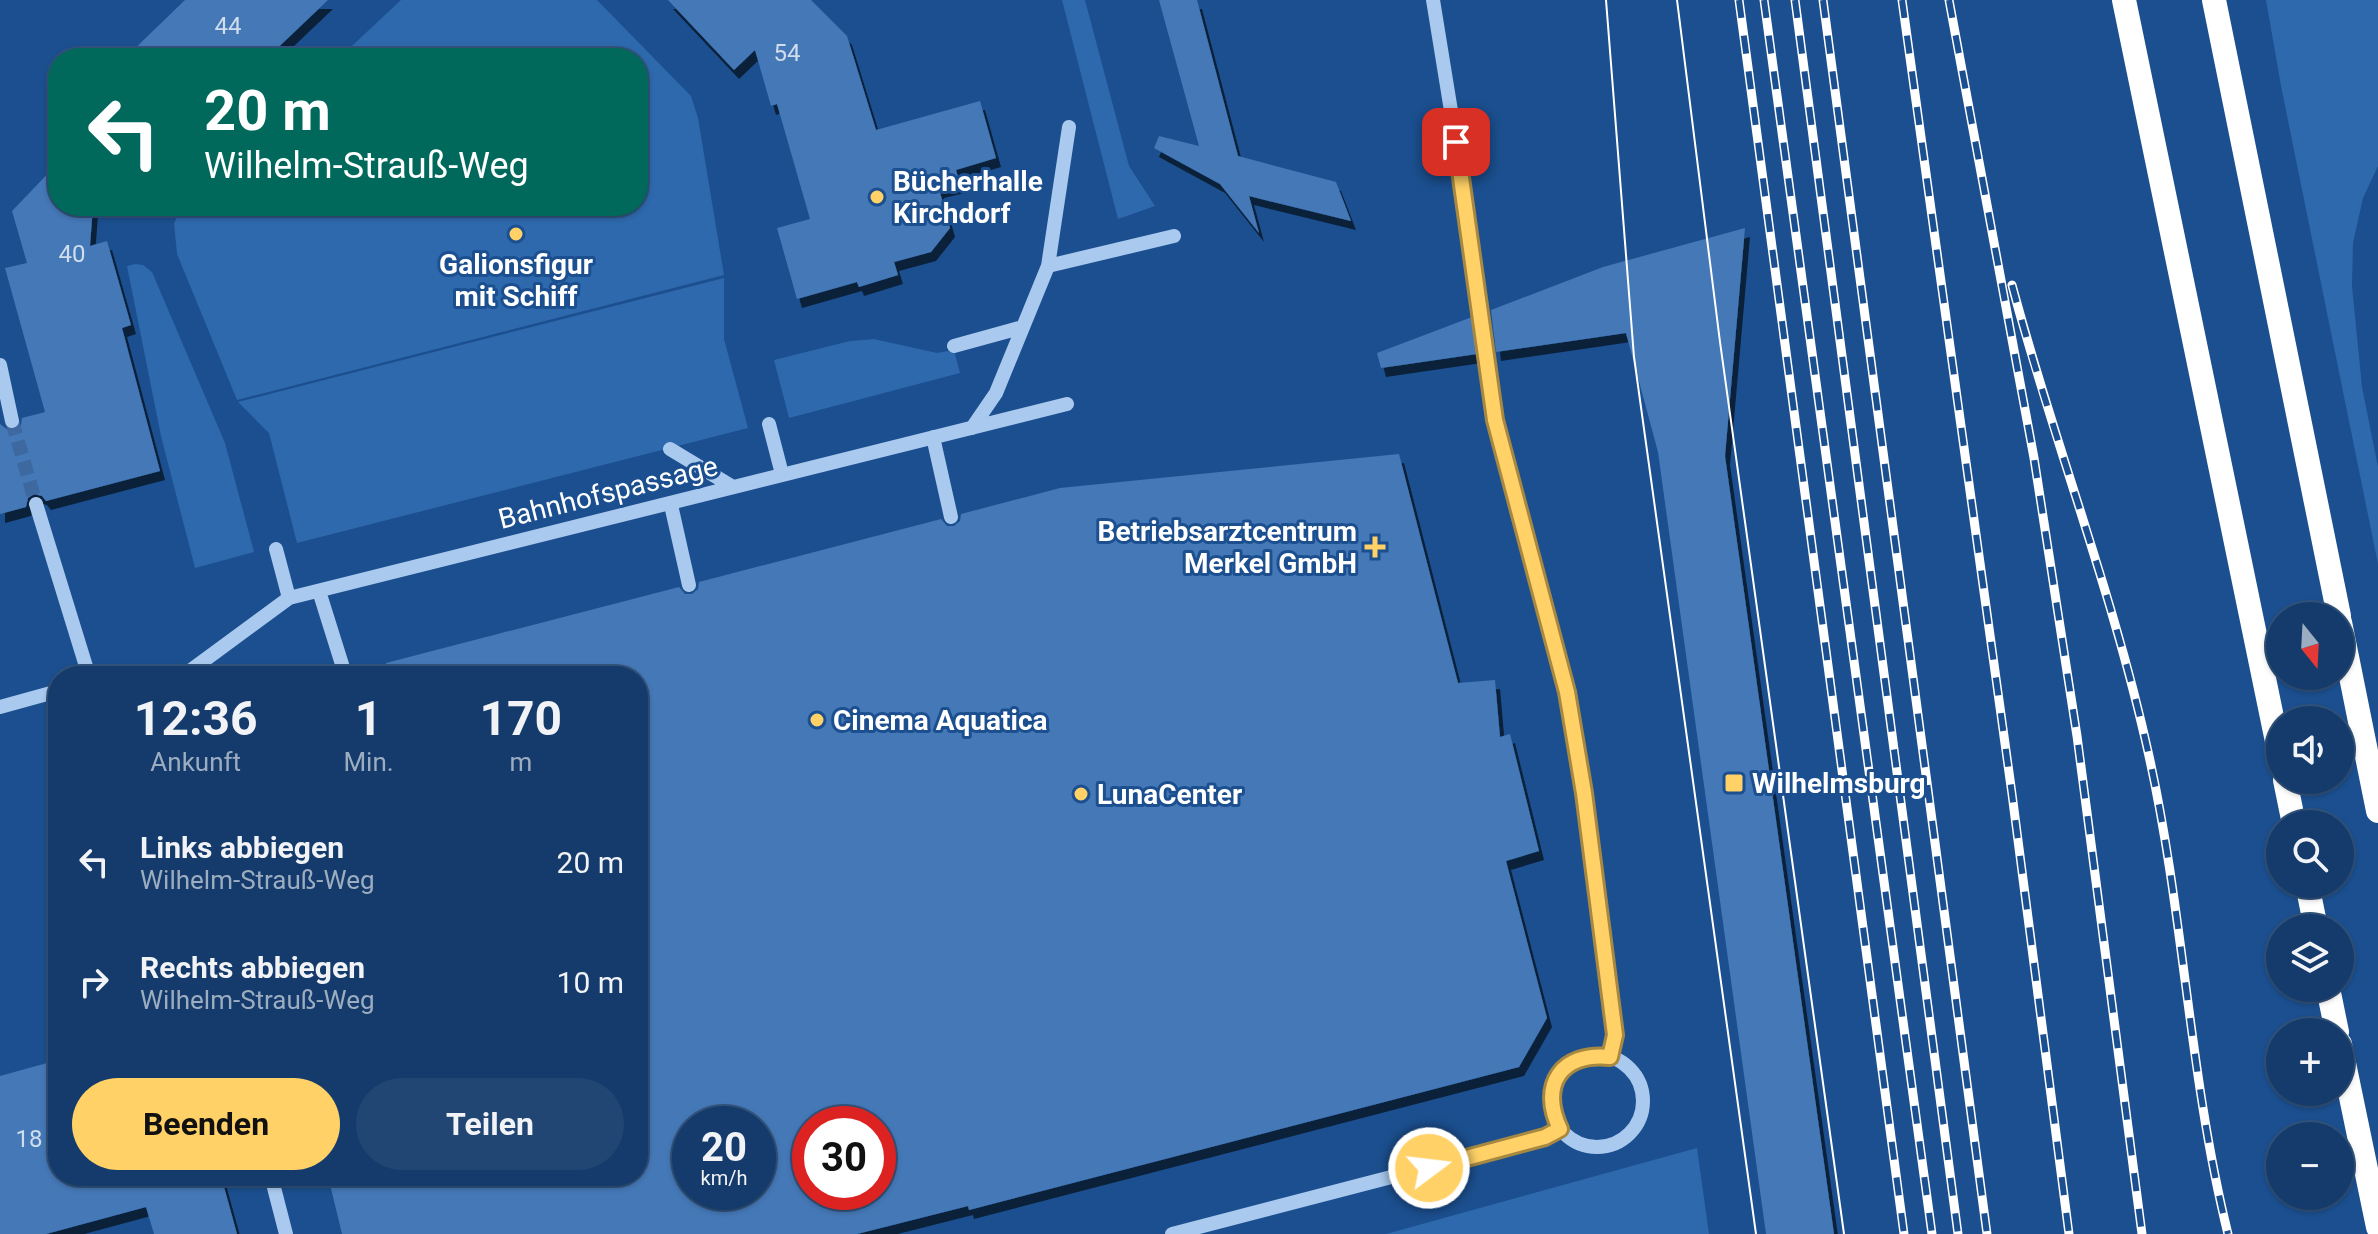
<!DOCTYPE html>
<html lang="de">
<meta charset="utf-8">
<style>
body{margin:0;font-family:Roboto,sans-serif;background:#214673;color:#f1f3f6;height:100vh;display:flex;flex-direction:column;font-size:30px;white-space:nowrap}
*{box-sizing:border-box;margin:0}
p{font-size:26px;color:#9dadc1}
.icon{flex:none;width:44px;height:44px;fill:none;stroke:currentColor;stroke-width:2;stroke-linecap:round;stroke-linejoin:round}
.map{position:relative;flex:1;overflow:hidden}
.side{position:absolute;left:48px;top:666px;width:600px;height:520px;display:flex;flex-direction:column;background:#143b6b;border-radius:32px;box-shadow:0 2px 6px #0004,0 0 0 2px #33557e}
.side>*{flex:none}
.guide{position:absolute;left:48px;top:48px;width:600px;height:168px;border-radius:32px;box-shadow:0 2px 6px #0004,0 0 0 2px #33557e;background:#00695c;color:#fff;overflow:hidden}
.needle{width:52px;rotate:162deg}
.fabs{position:absolute;left:2266px;top:602px;display:grid;gap:16px}
.fabs a{display:grid;place-items:center;width:88px;height:88px;border-radius:50%;background:#143b6b;box-shadow:0 2px 6px #0004,0 0 0 2px #33557e;font-size:40px}
.speed{position:absolute;left:672px;top:1106px;display:flex;gap:16px;font-size:40px;font-weight:700;text-align:center}
.speed>*{display:grid;place-content:center;width:104px;height:104px;border-radius:50%;background:#143b6b;box-shadow:0 2px 6px #0004,0 0 0 2px #33557e;line-height:1}
.speed small{font-size:20px;font-weight:400}
.speed .limit{border:12px solid #d22;background:#fff;color:#111}
.pin{position:absolute;display:grid;place-items:center;width:68px;height:68px;color:#fff;margin:-34px;border-radius:16px;box-shadow:0 4px 12px #0006}
.me{position:absolute;width:88px;margin:-44px;rotate:75deg;stroke-linejoin:round;filter:drop-shadow(0 0 6px #0008)}
.turn{display:flex;align-items:center;gap:28px;height:168px;padding:0 24px;font-size:36px}
.turn .icon{width:104px;height:104px;stroke-width:2.5}
.turn b{display:block;font-size:56px;line-height:68px}
.eta{display:flex;justify-content:space-evenly;align-items:center;height:136px;text-align:center}
.eta b{font-size:48px;font-weight:700;line-height:56px}
.primary-button{display:flex;gap:16px;margin-top:auto;padding:16px 24px}
.primary-button a{flex:1;height:92px;border-radius:48px;background:#ffd166;color:#111;font-size:32px;font-weight:700;line-height:92px;text-align:center}
.primary-button a+a{background:#214673;color:#f1f3f6}
ul{padding:0;list-style:none}
li{display:flex;align-items:center;gap:24px;height:120px;padding:0 24px}
li div{flex:1}
li b{display:block;font-size:30px}
li em{font-style:normal}
.map>svg:first-child{display:block}
.green{fill:#2e69ad}
.building{fill:#4478b7;fill-rule:evenodd;filter:url(#shadow)}
.lines{fill:none;stroke-linecap:round;stroke-linejoin:round}
.minor-tunnel{stroke:#3d69a0;stroke-width:14;stroke-dasharray:14 7;stroke-linecap:butt}
.minor{stroke:#a9c9ee;stroke-width:14}
.highway{stroke:#fff;stroke-width:24}
.tram{stroke:#fff;stroke-width:2}
.rail-casing{stroke:#fff;stroke-width:9}
.rail{stroke:#1b4f8f;stroke-width:6;stroke-dasharray:18;stroke-linecap:butt}
.route-casing{stroke:#a68842;stroke-width:20}
.route{stroke:#ffd166;stroke-width:14}
.poi-dot{fill:#ffd166;stroke:#1b4f8f;stroke-width:3}
.labels{text-anchor:middle;stroke-width:6;stroke-linejoin:round;paint-order:stroke}
.number-label{font-size:24px;fill:#d0dded}
.poi-label{font-size:28px;font-weight:bold;fill:#fff;stroke:#1b4f8f;text-anchor:start}
.street-label{font-size:28px;fill:#fff;stroke:#1b4f8f}
</style>
<div class="map">
<svg width="2378" height="1234" viewBox="0 0 2378 1234">
<defs>
<filter id="shadow"><feDropShadow dx="5" dy="9" stdDeviation="0" flood-color="#0009"/></filter>
</defs>
<rect width="100%" height="100%" fill="#1b4f8f"/>
<!-- green -->
<path class="green" d="M 401,0 L 597,0 L 691,96 L 698,118 L 724,275 L 237,400 L 177,254 L 174,223 L 183,206 L 638,206 L 638,58 L 339,58 Z
M 1062,0 L 1085,0 L 1129,166 L 1155,206 L 1118,219 Z
M 2266,0 L 2378,0 L 2378,166 L 2363,198 L 2353,243 L 2352,286 L 2362,387 L 2378,467 L 2378,564 L 2281,86 Z
M 135,264 L 143,265 L 152,272 L 225,443 L 254,552 L 195,568 L 161,436 L 127,266 Z
M 724,278 L 724,339 L 748,428 L 297,543 L 269,433 L 238,402 Z
M 874,339 L 937,353 L 954,350 L 960,373 L 789,418 L 774,360 L 850,341 Z
M 1697,1148 L 1709,1234 L 1386,1234 Z"/>
<!-- building -->
<path class="building" d="M 185,0 L 328,0 L 267,58 L 125,58 Z
M 668,0 L 811,0 L 847,36 L 876,130 L 980,101 L 996,158 L 956,170 L 960,184 L 939,189 L 950,228 L 931,252 L 894,262 L 898,275 L 859,287 L 857,282 L 797,299 L 777,228 L 810,219 L 777,104 L 771,106 L 755,50 L 734,70 Z
M 1159,0 L 1197,0 L 1238,156 L 1336,182 L 1351,221 L 1249,196 L 1259,233 L 1220,184 L 1154,148 L 1159,136 L 1199,146 Z
M 58,163 L 58,206 L 93,206 L 90,246 L 107,241 L 131,325 L 122,328 L 160,471 L 46,501 L 42,496 L 34,494 L 28,498 L 26,507 L 0,514 L 0,424 L 8,430 L 15,431 L 21,425 L 22,418 L 45,412 L 5,268 L 27,263 L 12,211 Z
M 1745,228 L 1725,456 L 1834,1234 L 1766,1234 L 1658,452 L 1626,333 L 1496,352 L 1491,310 L 1603,267 Z
M 1472,317 L 1477,354 L 1381,368 L 1377,353 Z
M 1399,454 L 1458,683 L 1495,680 L 1500,737 L 1510,734 L 1539,851 L 1506,861 L 1547,1018 L 1519,1067 L 969,1210 L 968,1206 L 857,1234 L 342,1234 L 328,1176 L 638,1176 L 638,676 L 387,676 L 386,663 L 679,587 L 685,594 L 692,594 L 698,589 L 699,582 L 941,519 L 947,526 L 954,526 L 960,521 L 961,514 L 1060,488 ZM 690,1124 L 758,1124 L 758,1192 L 690,1192 ZM 810,1124 L 878,1124 L 878,1192 L 810,1192 Z
M 58,1060 L 58,1176 L 221,1176 L 237,1234 L 154,1234 L 146,1207 L 46,1234 L 0,1234 L 0,1076 Z"/>
<g class="lines">
<!-- minor-tunnel -->
<path class="minor-tunnel" d="M 12,421 L 36,504"/>
<!-- minor -->
<path class="minor" d="M 1433,0 L 1472,240 L 1495,420 L 1567,692 L 1584,793 L 1615,1035 L 1610,1057
M 1048,266 L 1174,236
M 954,346 L 1023,327
M 0,365 L 12,421
M 769,424 L 782,474
M 972,428 L 996,393 L 1048,266 L 1069,127
M 933,437 L 951,517
M 670,449 L 733,487
M 36,504 L 89,676
M 671,505 L 689,585
M 276,549 L 289,598
M 319,591 L 345,674
M 183,676 L 289,598 L 1067,404
M 0,707 L 58,691
M1551 1101a46 46 0 1 1 92 0a46 46 0 1 1-92 0Z
M 271,1176 L 286,1234
M 1172,1234 L 1545,1137 L 1560,1129"/>
<!-- highway -->
<path class="highway" d="M 2124,0 L 2280,756
M 2214,0 L 2339,616
M 2340,622 L 2378,811
M 2285,780 L 2294,824
M 2307,884 L 2316,928
M 2328,988 L 2337,1032
M 2340,1044 L 2378,1227"/>
<!-- tram -->
<path class="tram" d="M 1606,0 L 1634,357 L 1756,1234
M 1677,0 L 1720,342 L 1844,1234"/>
<defs>
<path id="rail" d="M 1739,0 L 1904,1234
M 1764,0 L 1932,1234
M 1795,0 L 1958,1234
M 1823,0 L 1987,1234
M 1902,0 L 2012,794 L 2069,1234
M 1949,0 L 2034,458 L 2077,736 L 2142,1234
M 2012,285 C 2054,443 2114,596 2149,756 C 2184,914 2189,1077 2228,1234"/>
</defs>
<!-- rail casing -->
<use href="#rail" class="rail-casing"/>
<!-- rail -->
<use href="#rail" class="rail"/>
</g>
<g class="lines">
<defs>
<path id="route" d="M 1429,1168 L 1545,1137 L 1560,1129 C 1539,1085 1561,1052 1610,1057 L 1615,1035 L 1584,793 L 1567,692 L 1495,420 L 1456,142"/>
</defs>
<!-- route casing -->
<use href="#route" class="route-casing"/>
<!-- route -->
<use href="#route" class="route"/>
</g>
<!-- markers -->
<g class="poi-dot">
<circle cx="877" cy="197" r="8"/>
<circle cx="516" cy="234" r="8"/>
<path d="M1371 535h8v8h8v8h-8v8h-8v-8h-8v-8h8z"/>
<circle cx="817" cy="720" r="8"/>
<rect x="1724" y="773" width="20" height="20" rx="4"/>
<circle cx="1081" cy="794" r="8"/>
</g>
<g class="labels">
<!-- number labels -->
<g class="number-label">
<text x="228" y="34">44</text>
<text x="787" y="61">54</text>
<text x="72" y="262">40</text>
<text x="29" y="1147">18</text>
</g>
<!-- poi labels -->
<g class="poi-label">
<text x="893" y="191">Bücherhalle<tspan x="893" dy="32">Kirchdorf</tspan></text>
<text x="516" y="274" text-anchor="middle">Galionsfigur<tspan x="516" dy="32">mit Schiff</tspan></text>
<text x="1357" y="541" text-anchor="end">Betriebsarztcentrum<tspan x="1357" dy="32">Merkel GmbH</tspan></text>
<text x="833" y="730">Cinema Aquatica</text>
<text x="1752" y="793">Wilhelmsburg</text>
<text x="1097" y="804">LunaCenter</text>
</g>
<!-- street labels -->
<g class="street-label">
<text transform="translate(608 492) rotate(-14)" y="10">Bahnhofspassage</text>
</g>
</g>
</svg>
<div class="fabs">
<a><svg class="needle" viewBox="-14 -14 28 28"><path d="M0-13l5 13h-10z" fill="#e53935"/><path d="M0 13l5-13h-10z" fill="#9dadc1"/></svg></a>
<a><svg class="icon" aria-label="sound" viewBox="0 0 24 24"><path d="M4 9h4l5-4v14l-5-4H4zM17 9q2 3 0 6"/></svg></a>
<a><svg class="icon" aria-label="search" viewBox="0 0 24 24"><circle cx="10" cy="10" r="6"/><path d="M15 15l6 6"/></svg></a>
<a><svg class="icon" aria-label="layers" viewBox="0 0 24 24"><path d="M12 4l9 5-9 5-9-5zM3 14l9 5 9-5"/></svg></a>
<a>+</a>
<a>−</a>
</div>
<div class="speed"><div>20<small>km/h</small></div><div class="limit">30</div></div>
<div class="pin" style="left:1456px;top:142px;background:#d93025"><svg class="icon" aria-label="arrive" viewBox="0 0 24 24"><path d="M6 21V4h12l-3 4 3 4H6"/></svg></div>
<svg class="me" style="left:1429px;top:1168px" viewBox="-20 -20 40 40"><circle r="17" fill="#ffd166" stroke="#fff" stroke-width="3"/><path d="M0-11L8 9 0 5-8 9z" fill="#fff"/></svg>
<div class="guide">
<div class="turn"><svg class="icon" aria-label="left" viewBox="0 0 24 24"><path d="M17 20v-9H6M10 6l-5 5 5 5"/></svg><div><b>20 m</b>Wilhelm-Strauß-Weg</div></div>
</div>
<section class="side">
<div class="eta">
<div><b>12:36</b><p>Ankunft</p></div>
<div><b>1</b><p>Min.</p></div>
<div><b>170</b><p>m</p></div>
</div>
<ul>
<li><svg class="icon" aria-label="left" viewBox="0 0 24 24"><path d="M17 20v-9H6M10 6l-5 5 5 5"/></svg><div><b>Links abbiegen</b><p>Wilhelm-Strauß-Weg</p></div><em>20 m</em></li>
<li><svg class="icon" aria-label="right" viewBox="0 0 24 24"><path d="M7 20v-9h11M14 6l5 5-5 5"/></svg><div><b>Rechts abbiegen</b><p>Wilhelm-Strauß-Weg</p></div><em>10 m</em></li>
</ul>
<div class="primary-button"><a>Beenden</a><a>Teilen</a></div>
</section>
</div>
